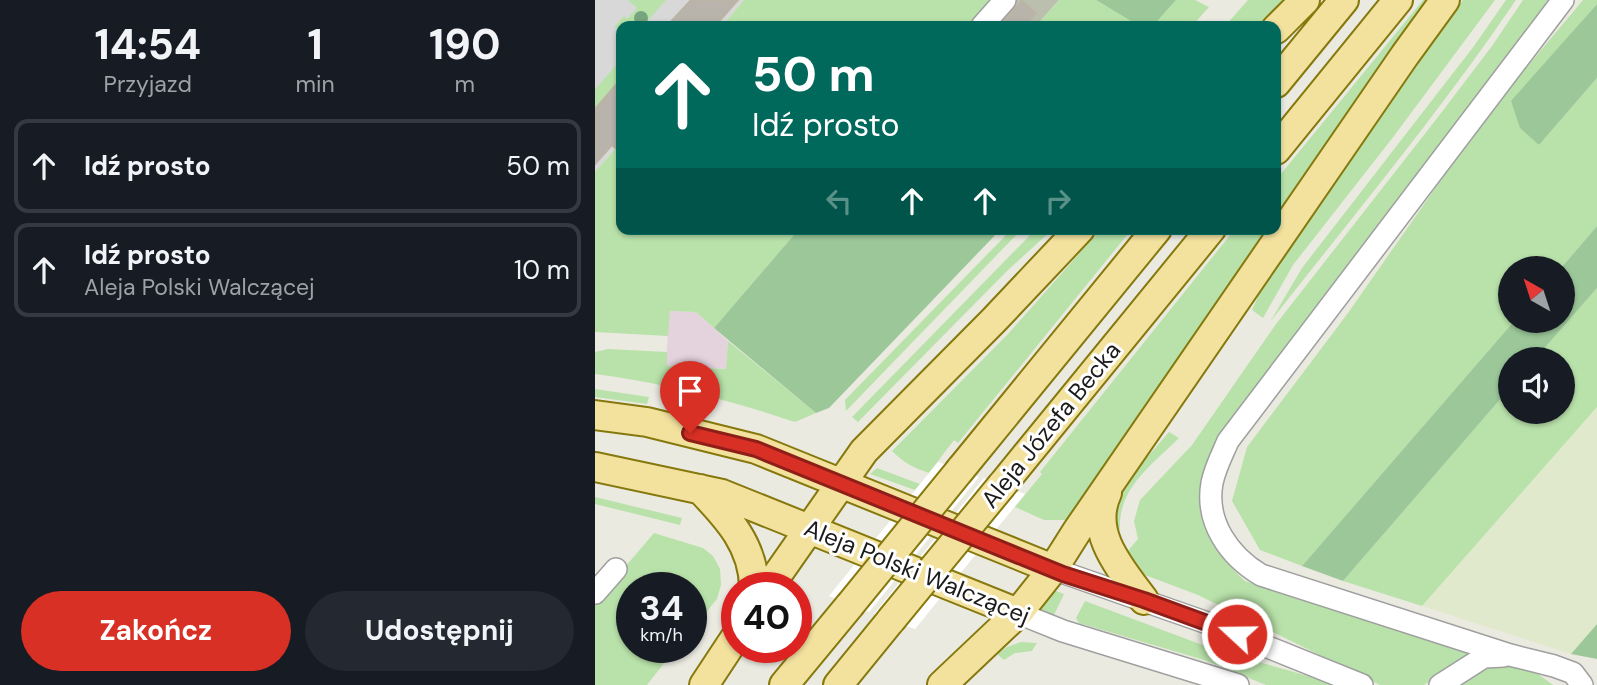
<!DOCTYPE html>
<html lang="pl">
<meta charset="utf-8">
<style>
body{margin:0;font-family:"DM Sans",sans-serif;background:#242831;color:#f1f3f6;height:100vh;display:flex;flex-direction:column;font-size:26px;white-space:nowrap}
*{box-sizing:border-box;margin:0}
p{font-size:23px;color:#9ea1a6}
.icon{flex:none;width:38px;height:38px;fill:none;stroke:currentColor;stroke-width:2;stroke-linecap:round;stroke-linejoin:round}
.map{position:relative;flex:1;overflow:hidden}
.drawer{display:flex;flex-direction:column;background:#171b24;width:595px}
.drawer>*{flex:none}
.top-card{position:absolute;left:21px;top:21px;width:665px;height:214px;border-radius:14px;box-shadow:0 2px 5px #0004;background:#00695c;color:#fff;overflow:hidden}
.needle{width:46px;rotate:321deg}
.controls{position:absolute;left:903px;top:256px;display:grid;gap:14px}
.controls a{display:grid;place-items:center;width:77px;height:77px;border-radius:50%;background:#171b24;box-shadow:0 2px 5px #0004;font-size:35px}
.speed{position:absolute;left:21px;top:572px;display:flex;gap:14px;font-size:35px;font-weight:700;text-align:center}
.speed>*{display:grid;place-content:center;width:91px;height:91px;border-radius:50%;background:#171b24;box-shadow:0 2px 5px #0004;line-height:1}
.speed small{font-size:18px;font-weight:400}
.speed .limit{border:10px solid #d22;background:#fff;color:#111}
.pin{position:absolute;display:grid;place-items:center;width:60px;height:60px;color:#fff;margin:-72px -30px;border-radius:50% 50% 50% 0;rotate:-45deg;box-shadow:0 0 7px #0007}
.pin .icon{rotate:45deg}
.me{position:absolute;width:77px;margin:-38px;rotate:291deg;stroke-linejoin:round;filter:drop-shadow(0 0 5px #0008)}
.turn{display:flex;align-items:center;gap:24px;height:147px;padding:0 21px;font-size:32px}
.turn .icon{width:91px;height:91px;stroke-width:2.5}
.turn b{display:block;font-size:49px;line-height:60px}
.lanes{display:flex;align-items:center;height:66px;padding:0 21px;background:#0003;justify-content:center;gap:35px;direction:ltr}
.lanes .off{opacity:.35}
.eta{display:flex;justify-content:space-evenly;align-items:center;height:119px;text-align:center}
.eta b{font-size:42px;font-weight:700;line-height:49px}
.primary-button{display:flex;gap:14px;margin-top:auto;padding:14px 21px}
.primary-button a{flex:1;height:80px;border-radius:42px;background:#d93025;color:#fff;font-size:28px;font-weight:700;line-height:80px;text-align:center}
.primary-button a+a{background:#242831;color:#f1f3f6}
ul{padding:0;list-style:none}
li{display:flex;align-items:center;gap:21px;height:94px;margin:0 14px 10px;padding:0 7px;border:4px solid #363941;border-radius:14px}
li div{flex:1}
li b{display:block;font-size:26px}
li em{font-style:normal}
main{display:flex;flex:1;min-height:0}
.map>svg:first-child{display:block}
.residential{fill:#d9d8d8}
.industrial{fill:#e4d3dd}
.construction{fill:#bbbfad}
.farmland{fill:#e1e9cd}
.grass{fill:#b9e2aa}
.forest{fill:#9cc899}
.pier{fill:#fff}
.building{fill:#b8b3ab;stroke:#bcb4a5;stroke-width:2}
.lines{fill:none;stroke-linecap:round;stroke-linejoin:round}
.minor-casing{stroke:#9f9f9f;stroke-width:24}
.major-casing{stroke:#85780c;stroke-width:32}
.minor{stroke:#fff;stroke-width:21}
.major{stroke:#f3e19e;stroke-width:28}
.major-bridge-casing{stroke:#85780c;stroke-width:32;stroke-linecap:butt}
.major-bridge{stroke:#f3e19e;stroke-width:28}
.tree{fill:#75a57f}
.route-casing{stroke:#8d1f18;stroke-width:18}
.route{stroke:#d93025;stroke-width:12}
.labels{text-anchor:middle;stroke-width:6;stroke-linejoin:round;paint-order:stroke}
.street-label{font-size:24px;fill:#1b1b1b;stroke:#fff}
</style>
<main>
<section class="drawer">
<div class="eta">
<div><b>14:54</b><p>Przyjazd</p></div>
<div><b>1</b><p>min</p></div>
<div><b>190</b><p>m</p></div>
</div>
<ul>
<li><svg class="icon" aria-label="ahead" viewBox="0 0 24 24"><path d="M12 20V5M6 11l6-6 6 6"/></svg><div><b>Idź prosto</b></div><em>50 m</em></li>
<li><svg class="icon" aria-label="ahead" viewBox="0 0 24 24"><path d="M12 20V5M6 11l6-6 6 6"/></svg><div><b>Idź prosto</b><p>Aleja Polski Walczącej</p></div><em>10 m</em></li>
</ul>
<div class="primary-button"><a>Zakończ</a><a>Udostępnij</a></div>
</section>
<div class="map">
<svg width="1002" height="685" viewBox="0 0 1002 685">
<rect width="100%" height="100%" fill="#ebeae1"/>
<!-- residential -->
<path class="residential" d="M 0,0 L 149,0 L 127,26 L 26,26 L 26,142 L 0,172 Z"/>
<!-- industrial -->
<path class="industrial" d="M 74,311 L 101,312 L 133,341 L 131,369 L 71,366 Z"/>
<!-- construction -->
<path class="construction" d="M 401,0 L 464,0 L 441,26 L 378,26 Z"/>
<!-- farmland -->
<path class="farmland" d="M 1002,407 L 1002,624 L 976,654 L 827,606 Z"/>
<!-- grass -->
<path class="grass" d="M 33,0 L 71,0 L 49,25 L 45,21 L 36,26 L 26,26 L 26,30 L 19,27 L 29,16 L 32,19 L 42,8 Z
M 149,0 L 401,0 L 378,26 L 127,26 Z
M 464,0 L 501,0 L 544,26 L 441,26 Z
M 581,0 L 600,0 L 614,7 L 597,26 L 558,26 Z
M 653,0 L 689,0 L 663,26 L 630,26 Z
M 828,0 L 832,0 L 681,219 L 681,180 Z
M 868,0 L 900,0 L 799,136 L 698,265 L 668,318 L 657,310 L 670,281 L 805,83 Z
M 911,0 L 921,0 C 845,112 758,216 675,322 L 707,268 L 879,46 Z
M 928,0 L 958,0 L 611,468 C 593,516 615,548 650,581 L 876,653 L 829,685 L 785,685 L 603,595 L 550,575 L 538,568 L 531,553 L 543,539 L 539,521 L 545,500 L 597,445 L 681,324 L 843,117 L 897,46 Z
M 988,0 L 1002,0 L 1002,4 L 916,102 L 944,145 L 1002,78 L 1002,226 L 966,268 L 915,268 L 915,320 L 920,320 L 707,566 L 665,550 L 637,501 L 652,447 L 753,313 L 890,117 Z
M 26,60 L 26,82 L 24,81 L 0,109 L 0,89 Z
M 26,142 L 26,229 L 204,229 L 119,328 L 101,312 L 75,311 L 73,336 L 0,332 L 0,172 Z
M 417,229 L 427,229 L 251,411 L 250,400 Z
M 441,229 L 458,229 L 413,270 L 263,422 L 257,417 Z
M 506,229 L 537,229 L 363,443 L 359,440 L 334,473 C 319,468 309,463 297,451 L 413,334 Z
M 640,229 L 674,229 L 472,520 L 449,520 L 420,507 L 447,474 L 445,472 Z
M 1002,288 L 1002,407 L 827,606 L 748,581 L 915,388 L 915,411 L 968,411 L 968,359 L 940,359 Z
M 133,341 L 221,413 L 200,422 C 134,400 69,383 0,374 L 0,352 L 13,349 L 72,352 L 72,366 L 131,369 Z
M 0,389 L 54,397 L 52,404 L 0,397 Z
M 574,432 L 584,438 C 557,465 523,488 525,529 L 519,534 L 518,506 L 530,483 Z
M 282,468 L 325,484 L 320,490 L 275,474 Z
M 0,497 L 87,518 L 85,525 L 0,504 Z
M 59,533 L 108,548 L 118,556 L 125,569 L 126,585 L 122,599 L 96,631 L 96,588 L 37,588 L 37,648 L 81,648 L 52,685 L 0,685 L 0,602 Z
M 456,589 L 469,594 L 459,615 L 440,608 Z
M 490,601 L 621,650 L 745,685 L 671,685 L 609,660 L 484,623 L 481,618 Z
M 426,642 L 442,643 L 437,651 L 420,653 L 409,660 L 402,654 L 412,647 Z
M 907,662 L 943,674 L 958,685 L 860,685 L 888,667 Z"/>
<!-- forest -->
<path class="forest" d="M 501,0 L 581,0 L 558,26 L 544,26 Z
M 1002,4 L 1002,78 L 944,145 L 925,128 L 916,101 Z
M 1002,226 L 1002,288 L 940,359 L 915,359 L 915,388 L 748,581 L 707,566 L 920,320 L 968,320 L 966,268 Z
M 204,229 L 406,229 L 234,408 L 221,413 L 119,328 Z
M 1002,624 L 1002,659 L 976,654 Z"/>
<!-- pier -->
<path class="pier" d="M 343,462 L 384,477 L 274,612 L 234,596 Z
M 389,478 L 430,494 L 320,629 L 279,614 Z"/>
<!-- building -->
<path class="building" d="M 96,0 L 143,0 L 120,26 L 72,26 Z
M 427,1 L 441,13 L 429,26 L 405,26 Z
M 26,79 L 26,153 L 17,145 L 0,164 L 0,109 Z"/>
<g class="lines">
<defs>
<path id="minor" d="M 968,0 L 633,441 C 627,455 620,468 617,483 C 610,522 634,556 666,575 L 915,655 L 959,666 L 978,673 L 987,685
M 387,26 L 410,0
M 458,569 L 621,626 L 767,685
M 0,593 L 21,569
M 423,613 L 468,631 L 643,685
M 845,685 L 889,657 L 909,656"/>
<path id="major" d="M 681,29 L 710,0
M 681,83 L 749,0
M 681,150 L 803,0
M 0,415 L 52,422 L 161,449 L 458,569
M 0,467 L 127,494 L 423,613
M 365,470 L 562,229
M 407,485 L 616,229
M 105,489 C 133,518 159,546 159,588
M 512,493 C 493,533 526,569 549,600
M 173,588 L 269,451 L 399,320 L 485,229
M 109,685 L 142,635
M 189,685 L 255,605
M 243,685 L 296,620
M 347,685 L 423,613 L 458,569 L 482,531 L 810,55 L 850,0"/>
</defs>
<!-- minor casing -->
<use href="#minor" class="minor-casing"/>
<!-- major casing -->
<use href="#major" class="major-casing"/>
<!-- minor -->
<use href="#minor" class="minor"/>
<!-- major -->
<use href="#major" class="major"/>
<defs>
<path id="major-bridge" d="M 255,605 L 365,470
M 296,620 L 407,485"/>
</defs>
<!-- major-bridge casing -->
<use href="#major-bridge" class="major-bridge-casing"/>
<!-- major-bridge -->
<use href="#major-bridge" class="major-bridge"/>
</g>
<!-- trees -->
<circle class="tree" cx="46" cy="18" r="7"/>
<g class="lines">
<defs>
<path id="route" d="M 95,433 L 161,449 L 468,574 L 549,600 L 642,634"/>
</defs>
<!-- route casing -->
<use href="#route" class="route-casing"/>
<!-- route -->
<use href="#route" class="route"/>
</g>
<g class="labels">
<!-- street labels -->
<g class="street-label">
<text transform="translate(456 425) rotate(-51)" y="8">Aleja Józefa Becka</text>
<text transform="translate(322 572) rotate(22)" y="8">Aleja Polski Walczącej</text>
</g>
</g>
</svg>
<div class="controls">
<a><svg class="needle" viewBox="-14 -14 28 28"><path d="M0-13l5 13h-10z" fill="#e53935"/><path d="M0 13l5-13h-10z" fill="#9ea1a6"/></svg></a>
<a><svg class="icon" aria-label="sound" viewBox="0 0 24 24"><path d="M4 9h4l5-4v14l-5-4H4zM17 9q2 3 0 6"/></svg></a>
</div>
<div class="speed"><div>34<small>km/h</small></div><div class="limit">40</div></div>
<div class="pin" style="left:95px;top:433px;background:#d93025"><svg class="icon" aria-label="arrive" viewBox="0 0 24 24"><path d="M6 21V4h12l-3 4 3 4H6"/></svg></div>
<svg class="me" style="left:642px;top:634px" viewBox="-20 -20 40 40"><circle r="17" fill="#d93025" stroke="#fff" stroke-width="3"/><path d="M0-11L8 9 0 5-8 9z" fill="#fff"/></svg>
<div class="top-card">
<div class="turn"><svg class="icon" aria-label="ahead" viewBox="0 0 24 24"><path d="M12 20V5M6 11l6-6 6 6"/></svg><div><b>50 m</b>Idź prosto</div></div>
<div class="lanes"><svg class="icon off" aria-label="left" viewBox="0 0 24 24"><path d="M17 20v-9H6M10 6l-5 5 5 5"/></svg><svg class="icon" aria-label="ahead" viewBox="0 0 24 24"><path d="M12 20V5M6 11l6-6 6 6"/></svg><svg class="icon" aria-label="ahead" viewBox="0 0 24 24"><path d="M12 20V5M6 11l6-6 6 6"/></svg><svg class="icon off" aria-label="right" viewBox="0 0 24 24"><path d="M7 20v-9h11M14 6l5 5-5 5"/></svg></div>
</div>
</div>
</main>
